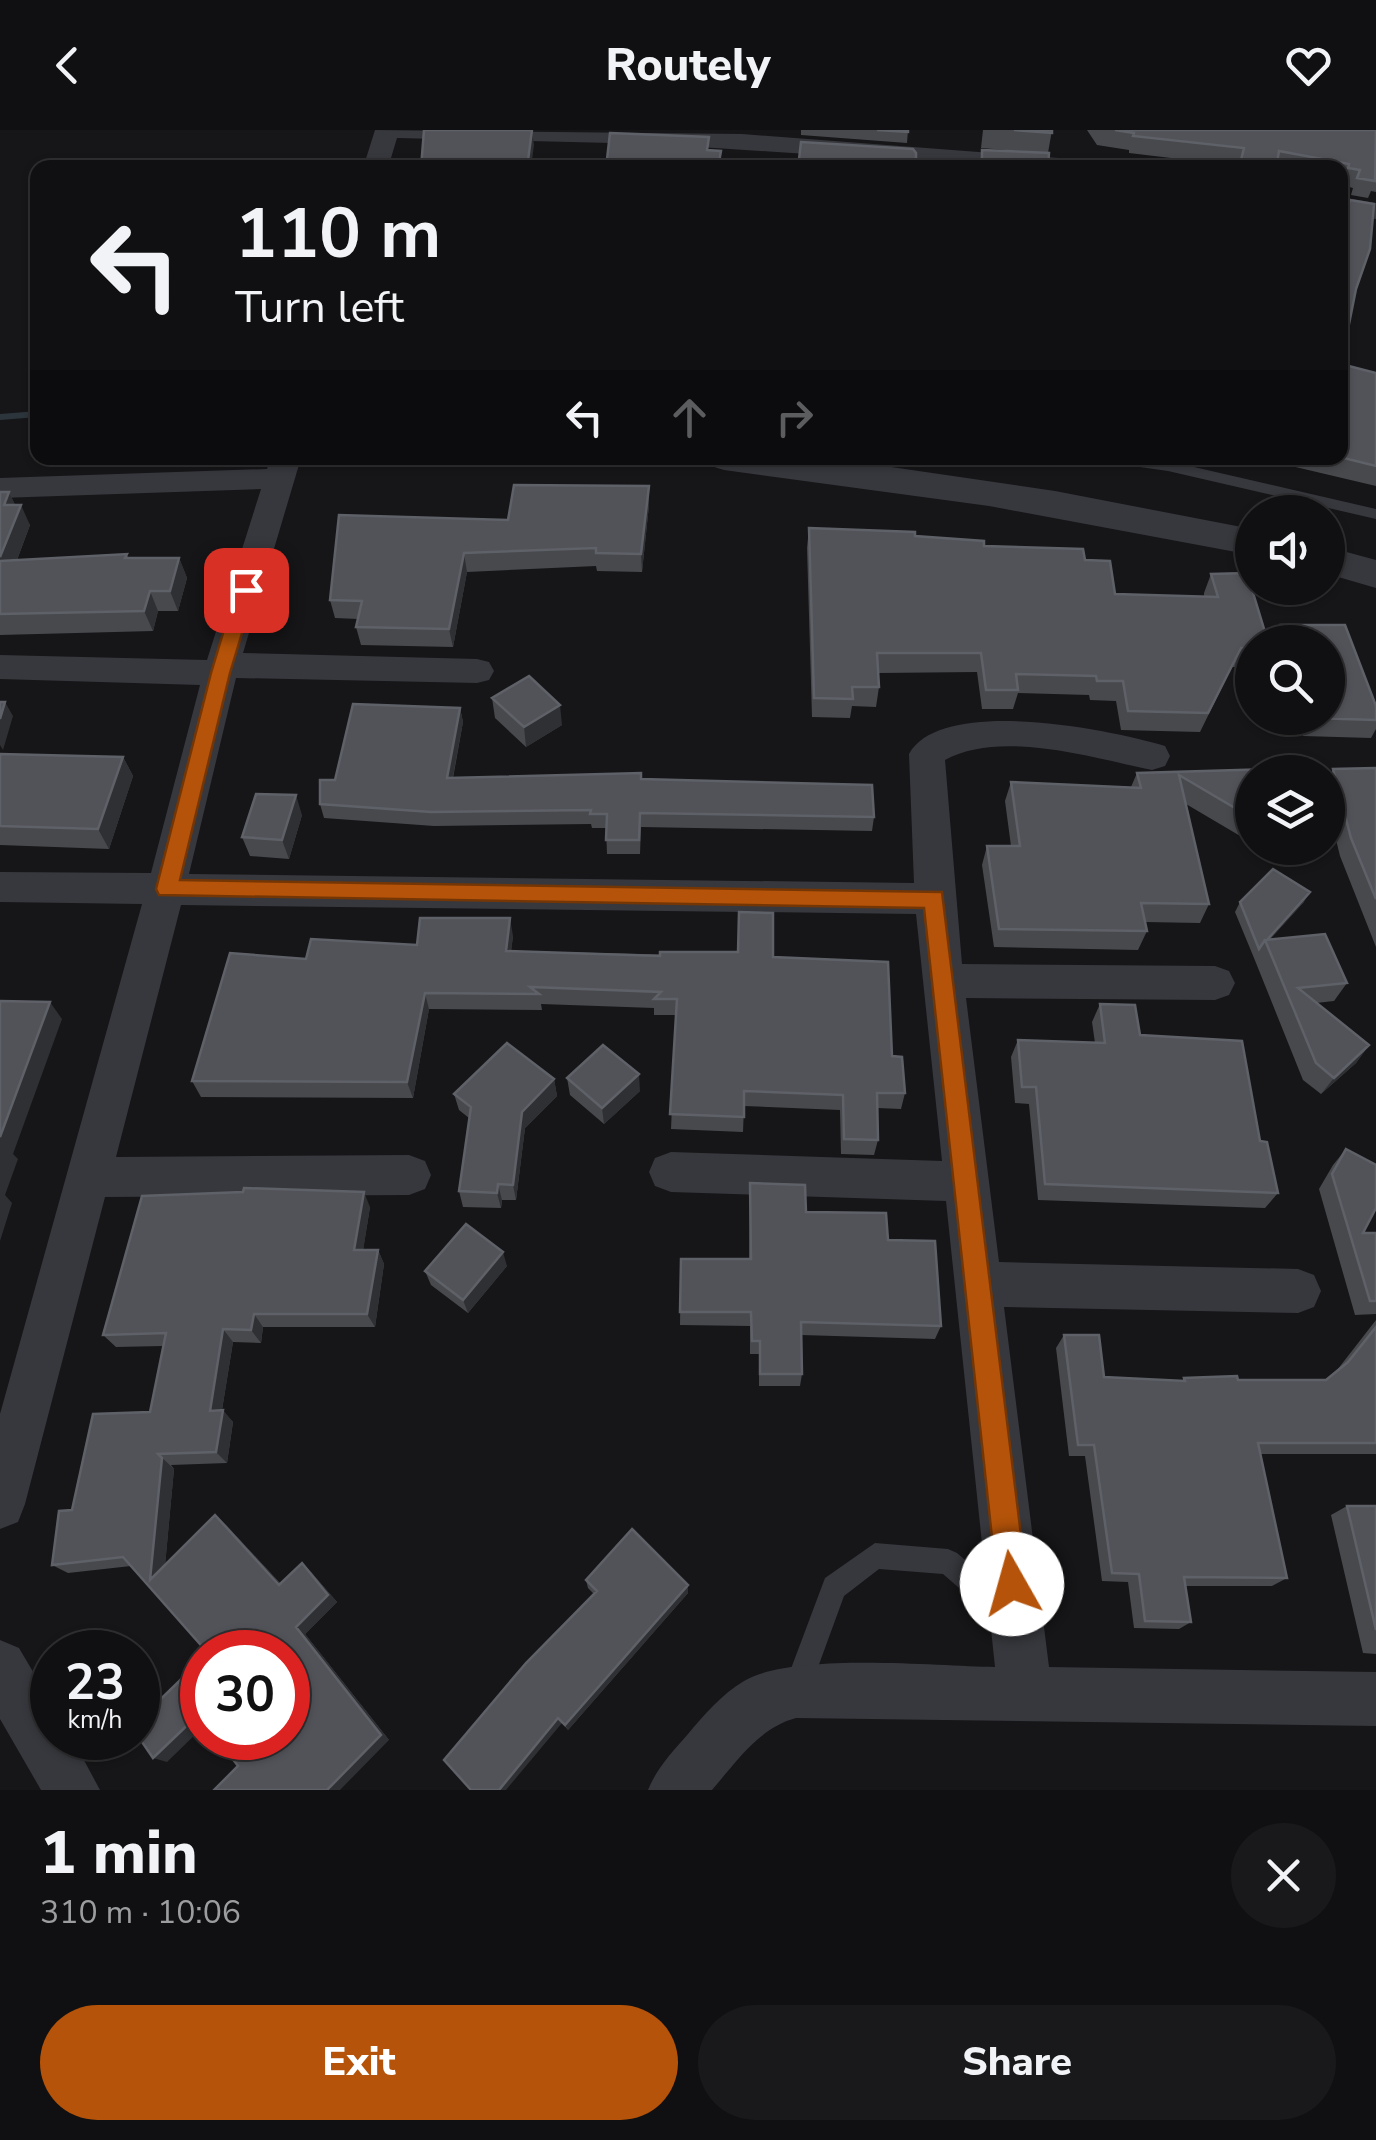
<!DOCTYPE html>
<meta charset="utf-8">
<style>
body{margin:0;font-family:"Nunito Sans",sans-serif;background:#19191b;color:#f1f3f6;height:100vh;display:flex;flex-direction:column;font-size:38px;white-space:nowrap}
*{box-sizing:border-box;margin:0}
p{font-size:32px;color:#9c9d9f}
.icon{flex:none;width:55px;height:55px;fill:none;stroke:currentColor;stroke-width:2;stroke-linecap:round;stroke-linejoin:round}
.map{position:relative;height:1660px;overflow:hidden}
.details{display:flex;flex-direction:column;background:#101012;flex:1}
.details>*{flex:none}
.banner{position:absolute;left:30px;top:30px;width:1318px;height:305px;border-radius:20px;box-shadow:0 2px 8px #0004,0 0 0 2px #303032;background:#101012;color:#f1f3f6;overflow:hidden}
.tools{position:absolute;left:1235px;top:365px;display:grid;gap:20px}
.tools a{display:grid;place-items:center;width:110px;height:110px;border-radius:50%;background:#101012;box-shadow:0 2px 8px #0004,0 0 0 2px #303032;font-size:50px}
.speed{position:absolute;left:30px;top:1500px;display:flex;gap:20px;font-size:50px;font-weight:700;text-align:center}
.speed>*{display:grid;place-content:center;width:130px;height:130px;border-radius:50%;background:#101012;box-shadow:0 2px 8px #0004,0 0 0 2px #303032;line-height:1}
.speed small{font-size:25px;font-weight:400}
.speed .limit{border:15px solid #d22;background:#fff;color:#111}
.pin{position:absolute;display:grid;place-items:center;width:85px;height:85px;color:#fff;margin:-42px;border-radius:20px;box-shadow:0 5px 15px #0006}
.me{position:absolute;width:110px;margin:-55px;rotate:353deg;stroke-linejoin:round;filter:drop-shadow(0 0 8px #0008)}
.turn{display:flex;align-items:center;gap:35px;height:210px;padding:0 40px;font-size:45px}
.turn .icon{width:130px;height:130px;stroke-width:2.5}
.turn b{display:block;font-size:70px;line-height:85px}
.lanes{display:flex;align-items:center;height:95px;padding:0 40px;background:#0003;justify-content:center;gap:50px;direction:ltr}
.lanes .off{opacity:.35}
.round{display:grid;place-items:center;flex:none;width:105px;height:105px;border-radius:52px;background:#19191b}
.overview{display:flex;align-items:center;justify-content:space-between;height:170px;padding:0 40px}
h1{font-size:60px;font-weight:800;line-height:75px}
.button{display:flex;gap:20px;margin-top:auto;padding:20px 40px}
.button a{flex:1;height:115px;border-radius:60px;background:#b45309;color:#fff;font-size:40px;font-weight:800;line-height:115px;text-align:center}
.button a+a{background:#19191b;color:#f1f3f6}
header{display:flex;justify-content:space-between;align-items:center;height:130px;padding:0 40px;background:#101012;font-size:45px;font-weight:800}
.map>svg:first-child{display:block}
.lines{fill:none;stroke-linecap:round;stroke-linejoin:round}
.stream{fill:#2c353c;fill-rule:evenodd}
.service{fill:#37383d;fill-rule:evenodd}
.minor{fill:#37383d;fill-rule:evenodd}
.tertiary{fill:#37383d;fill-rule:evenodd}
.wall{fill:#47494d}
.shaded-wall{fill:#2f3033}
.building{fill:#525359;stroke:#5f6168;stroke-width:2.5}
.route{fill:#b45309;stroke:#753606;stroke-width:2.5}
</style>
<header><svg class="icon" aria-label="back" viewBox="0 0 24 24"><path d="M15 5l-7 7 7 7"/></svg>Routely<svg class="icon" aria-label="heart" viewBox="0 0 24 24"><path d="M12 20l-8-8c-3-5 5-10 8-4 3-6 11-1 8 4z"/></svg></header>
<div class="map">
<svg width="1376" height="1660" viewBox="0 0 1376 1660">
<rect width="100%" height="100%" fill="#161618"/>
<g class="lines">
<!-- stream -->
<path class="stream" d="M 38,281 L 38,287 L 0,290 L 0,284 Z"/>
<!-- service -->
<path class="service" d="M 1105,328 L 1168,331 L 1376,379 L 1376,389 L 1168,341 L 1112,333 Z
M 875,1413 L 948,1419 L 957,1423 L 1015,1473 L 1019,1482 L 1015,1491 L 1006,1495 L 997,1491 L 943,1444 L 879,1439 L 844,1466 L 806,1570 L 796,1573 L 786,1570 L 783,1560 L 825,1448 Z"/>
<!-- minor -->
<path class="minor" d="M 375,0 L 742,4 L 1098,31 L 1110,38 L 1019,38 L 654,14 L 397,8 L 388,38 L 363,38 Z
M 1340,67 L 1376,73 L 1376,89 L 1340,83 Z
M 271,328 L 301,328 L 243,523 L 477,529 L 489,532 L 494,541 L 489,550 L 477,553 L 236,548 L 189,744 L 914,753 L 909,624 C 942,565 1112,600 1165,616 L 1170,626 L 1165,636 L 1152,640 C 1093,628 1000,599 945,630 L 962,834 L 1215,836 L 1229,841 L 1235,853 L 1229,865 L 1215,870 L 966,868 L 999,1132 L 1298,1139 L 1314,1145 L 1321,1161 L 1314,1177 L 1298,1183 L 1004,1177 L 1049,1537 L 1376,1542 L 1376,1596 L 796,1588 C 759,1598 737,1631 712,1660 L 648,1660 C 657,1638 672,1622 688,1604 C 704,1585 722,1564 744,1551 C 792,1522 935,1536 995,1537 L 946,1071 L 671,1062 L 655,1056 L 649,1042 L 655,1028 L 671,1022 L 942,1031 L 916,784 L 181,775 L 116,1027 L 409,1025 L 425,1031 L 431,1045 L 425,1059 L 409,1065 L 105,1067 L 25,1374 L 18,1392 L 0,1399 L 0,1284 L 142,774 L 0,772 L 0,742 L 151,743 L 200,555 L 0,549 L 0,525 L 207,530 L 261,359 L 0,368 L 0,348 L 267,339 Z
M 0,1510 L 19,1518 L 52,1574 L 52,1608 L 72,1608 L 100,1660 L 41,1660 L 0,1589 Z"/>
<!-- tertiary -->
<path class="tertiary" d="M 705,328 L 823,328 L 857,332 L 1055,361 L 1252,399 L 1252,425 L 989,376 L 724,340 L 711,336 Z
M 1328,417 L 1376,430 L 1376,458 L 1328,444 Z"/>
</g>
<!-- wall -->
<path class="wall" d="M 801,0 L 908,0 L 907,13 L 801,5 Z
M 983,0 L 1052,0 L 1048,23 L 1048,38 L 979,38 L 982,20 L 1032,22 L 981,18 Z
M 1087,0 L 1376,0 L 1376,62 L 1371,61 L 1368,68 L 1351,65 L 1353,58 L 1342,55 L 1342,51 L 1340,51 L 1340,38 L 1238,38 L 1238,36 L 1129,23 L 1129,20 L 1097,15 Z
M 1350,70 L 1356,159 L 1341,234 L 1376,243 L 1376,356 L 1257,328 L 1340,328 L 1340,97 Z
M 649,356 L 649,375 L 642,442 L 597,441 L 596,436 L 467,442 L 453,517 L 361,515 L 356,497 L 358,489 L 335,488 L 330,470 L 508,390 Z
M 0,362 L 9,362 L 15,375 L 30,395 L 17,430 L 127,424 L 128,428 L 179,428 L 187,448 L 178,481 L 158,481 L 153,501 L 0,505 Z
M 809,398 L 915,406 L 1085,430 L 1115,464 L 1204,467 L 1204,463 L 1211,444 L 1252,512 L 1252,537 L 1232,537 L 1200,602 L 1121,600 L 1116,571 L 1090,570 L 1089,565 L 1018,563 L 1013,579 L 982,579 L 977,542 L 878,543 L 879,557 L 876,577 L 852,576 L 850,588 L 812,587 L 807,418 Z
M 1281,495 L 1345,495 L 1376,576 L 1376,599 L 1371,608 L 1303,606 L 1297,588 L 1328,588 L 1328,512 L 1273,512 Z
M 492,568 L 562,595 L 526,617 L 495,588 Z
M 460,578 L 463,592 L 453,648 L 641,649 L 874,687 L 872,701 L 641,697 L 640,724 L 607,724 L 606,698 L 592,698 L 591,694 L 434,696 L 324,688 L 320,674 L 335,650 Z
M 0,624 L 123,627 L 133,646 L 109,719 L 0,715 Z
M 1304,638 L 1302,642 L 1252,642 L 1252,704 L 1247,710 L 1186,674 L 1209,774 L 1200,793 L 1145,792 L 1147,801 L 1138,820 L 994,817 L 982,735 L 987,716 L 1011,716 L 1005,671 L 1011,652 L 1131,657 L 1137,643 Z
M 1376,638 L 1376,817 L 1340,726 L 1328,677 L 1328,649 L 1333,639 Z
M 302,685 L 289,729 L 250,726 L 242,707 Z
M 1240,772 L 1304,772 L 1270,809 L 1347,853 L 1334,871 L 1316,873 L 1369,915 L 1356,933 L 1321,964 L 1303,950 L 1254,828 L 1255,827 L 1254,828 L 1235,782 Z
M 513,806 L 511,821 L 773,827 L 892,926 L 905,963 L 901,979 L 877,978 L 878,1010 L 874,1025 L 841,1024 L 840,980 L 744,976 L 743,1002 L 671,999 L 676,885 L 654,885 L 654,878 L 541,874 L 542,880 L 429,879 L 413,968 L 201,967 L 192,951 L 306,829 L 417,815 Z
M 1100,874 L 1140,905 L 1260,1011 L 1278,1063 L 1265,1078 L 1038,1070 L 1029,974 L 1015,973 L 1011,927 L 1018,910 L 1095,913 L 1092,892 Z
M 567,948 L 640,961 L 604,994 L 570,965 Z
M 554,949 L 557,966 L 525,998 L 516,1070 L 502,1070 L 501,1078 L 463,1077 L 459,1061 L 469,988 L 459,980 L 454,964 Z
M 1346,1019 L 1363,1103 L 1376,1103 L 1376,1184 L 1355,1185 L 1319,1059 L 1333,1035 Z
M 750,1053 L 806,1082 L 888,1110 L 941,1196 L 935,1209 L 801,1205 L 802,1244 L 800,1256 L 759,1256 L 759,1224 L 750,1224 L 750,1196 L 680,1195 L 681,1129 L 749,1129 Z
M 370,1077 L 363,1120 L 378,1120 L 384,1134 L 375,1197 L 263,1197 L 261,1213 L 233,1212 L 222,1280 L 233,1292 L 227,1333 L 171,1335 L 174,1339 L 165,1435 L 215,1385 L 226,1395 L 281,1454 L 311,1442 L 337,1472 L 305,1504 L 389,1610 L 288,1608 L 131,1436 L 68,1443 L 52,1435 L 72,1380 L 150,1282 L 163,1216 L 116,1217 L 103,1205 Z
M 507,1136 L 468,1183 L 431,1155 L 425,1141 Z
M 1376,1190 L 1376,1324 L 1260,1324 L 1287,1448 L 1272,1456 L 1185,1456 L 1191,1492 L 1179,1499 L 1134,1498 L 1128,1452 L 1102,1451 L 1085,1326 L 1069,1326 L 1056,1218 L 1064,1205 L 1104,1247 L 1182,1251 L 1184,1248 L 1238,1250 L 1326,1250 L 1334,1244 Z
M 1347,1376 L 1376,1376 L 1376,1524 L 1363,1523 L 1331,1385 Z
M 586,1450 L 688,1463 L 568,1600 L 562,1593 L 594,1464 L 588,1458 Z"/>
<!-- shaded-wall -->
<path class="shaded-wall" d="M 532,0 L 534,15 L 531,38 L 527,38 Z
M 649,356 L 649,375 L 642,442 L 641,424 Z
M 9,362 L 18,381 L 21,375 L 30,395 L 9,451 L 0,434 L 0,427 L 4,375 Z
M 464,423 L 467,442 L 453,517 L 449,499 Z
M 179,428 L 187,448 L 178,481 L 170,461 Z
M 150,461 L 158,481 L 153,501 L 144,481 Z
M 5,572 L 13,586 L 3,620 L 0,615 L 0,589 Z
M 560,575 L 562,595 L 526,617 L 524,597 Z
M 460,578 L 463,592 L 450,662 L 447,648 Z
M 123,627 L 133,646 L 109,719 L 98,699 Z
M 296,665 L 302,685 L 289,729 L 282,710 Z
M 1310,762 L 1304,772 L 1266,814 L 1265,812 Z
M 510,788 L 513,806 L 509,838 L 506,821 Z
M 425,863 L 429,879 L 413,968 L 407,952 Z
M 50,872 L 62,889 L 13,1024 L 18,1029 L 5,1065 L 12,1073 L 0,1111 L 0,1007 Z
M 1369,915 L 1356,933 L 1321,964 L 1334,948 Z
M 639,944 L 640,961 L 604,994 L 602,978 Z
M 554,949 L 557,966 L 525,998 L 516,1070 L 513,1055 L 522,982 Z
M 498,1054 L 502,1070 L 501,1078 L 497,1063 Z
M 364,1062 L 370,1077 L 361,1134 L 354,1120 Z
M 378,1120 L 384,1134 L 375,1197 L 367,1184 Z
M 503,1122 L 507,1136 L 468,1183 L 463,1170 Z
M 254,1184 L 263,1197 L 261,1213 L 251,1200 Z
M 223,1199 L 233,1212 L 220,1292 L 210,1281 Z
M 223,1280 L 233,1292 L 227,1333 L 216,1322 Z
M 158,1324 L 174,1339 L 163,1458 L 150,1450 Z
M 215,1385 L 226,1395 L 289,1463 L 279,1455 Z
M 302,1433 L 311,1442 L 337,1472 L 305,1504 L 389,1610 L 340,1660 L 327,1660 L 296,1497 Z
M 688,1455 L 688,1463 L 568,1600 L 565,1595 Z
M 199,1584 L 202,1585 L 202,1598 L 167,1632 L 153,1628 Z
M 558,1588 L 562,1593 L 506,1660 L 499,1660 Z"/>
<!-- building -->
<path class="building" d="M 424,0 L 532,0 L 527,38 L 421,38 Z
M 877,0 L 908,0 L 908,2 Z
M 1014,0 L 1052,0 L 1052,3 Z
M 1115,0 L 1376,0 L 1375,51 L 1357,48 L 1360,40 L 1348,38 L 1349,34 L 1279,21 L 1276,38 L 1239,38 L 1244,18 L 1133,6 L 1134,3 Z
M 610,3 L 709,7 L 707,20 L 721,21 L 718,38 L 606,38 Z
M 801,12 L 913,19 L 916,23 L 916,38 L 798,38 Z
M 982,20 L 1049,23 L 1048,38 L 982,38 Z
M 1350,70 L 1374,74 L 1370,119 L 1356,159 L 1341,234 L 1376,243 L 1376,336 L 1340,327 L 1340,103 Z
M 514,355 L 649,356 L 641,424 L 596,423 L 596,418 L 464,423 L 449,499 L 356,497 L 362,471 L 330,470 L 339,385 L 508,390 Z
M 0,362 L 9,362 L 4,375 L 21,375 L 0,427 Z
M 809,398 L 915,402 L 915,406 L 984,411 L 984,416 L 1083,419 L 1085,430 L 1110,431 L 1115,464 L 1218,467 L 1211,444 L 1247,443 L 1268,512 L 1252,512 L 1252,518 L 1241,518 L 1208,583 L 1128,581 L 1123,551 L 1097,551 L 1096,546 L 1016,544 L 1018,560 L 986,560 L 981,523 L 877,523 L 879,557 L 852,557 L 853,569 L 814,568 Z
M 127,424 L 125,428 L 179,428 L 170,461 L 150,461 L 144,481 L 0,484 L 0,431 Z
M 1281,495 L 1345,495 L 1376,576 L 1376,590 L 1312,588 L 1328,588 L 1328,512 L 1287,512 Z
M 529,546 L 560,575 L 524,597 L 492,568 Z
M 0,572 L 5,572 L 0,589 Z
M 353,574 L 460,578 L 447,648 L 641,643 L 641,649 L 872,655 L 874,687 L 640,683 L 639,710 L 606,710 L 607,684 L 590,684 L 591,680 L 431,682 L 320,674 L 320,650 L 335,650 Z
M 0,624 L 123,627 L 98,699 L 0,696 Z
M 1304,638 L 1301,642 L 1252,642 L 1252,688 L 1179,645 L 1209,774 L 1141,773 L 1147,801 L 999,799 L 987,716 L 1020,716 L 1011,652 L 1141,658 L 1137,643 Z
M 1376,638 L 1376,769 L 1351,708 L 1333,639 Z
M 256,664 L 296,665 L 282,710 L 242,707 Z
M 1273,739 L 1310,762 L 1267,810 L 1265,810 L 1259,819 L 1240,772 Z
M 739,782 L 773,783 L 773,827 L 888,832 L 892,926 L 902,927 L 905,963 L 877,963 L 878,1010 L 844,1009 L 843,965 L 744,961 L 744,987 L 670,984 L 677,869 L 654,869 L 661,862 L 530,857 L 539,864 L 425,863 L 407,952 L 192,951 L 230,823 L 306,829 L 311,809 L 417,815 L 420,788 L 510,788 L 506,821 L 660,826 L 660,822 L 738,822 Z
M 1325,804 L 1347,853 L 1298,858 L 1369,915 L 1334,948 L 1316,933 L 1265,810 Z
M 0,871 L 50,872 L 0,1007 Z
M 1100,874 L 1135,875 L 1140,905 L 1242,911 L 1260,1011 L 1267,1012 L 1278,1063 L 1045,1054 L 1036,957 L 1022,957 L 1018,910 L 1105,913 Z
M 507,913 L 554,949 L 522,982 L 513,1055 L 498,1054 L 497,1063 L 459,1061 L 471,977 L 454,964 Z
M 603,915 L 639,944 L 602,978 L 567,948 Z
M 1346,1019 L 1376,1035 L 1376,1078 L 1363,1103 L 1376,1103 L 1376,1171 L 1370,1171 L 1332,1044 Z
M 750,1053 L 805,1055 L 806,1082 L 886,1083 L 888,1110 L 935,1111 L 941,1196 L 801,1192 L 802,1244 L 760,1244 L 760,1211 L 752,1211 L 751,1182 L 680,1182 L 681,1129 L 751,1129 Z
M 244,1058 L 364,1062 L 354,1120 L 378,1120 L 367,1184 L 254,1184 L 251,1200 L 223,1199 L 210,1281 L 223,1280 L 216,1322 L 158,1324 L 162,1328 L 150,1450 L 215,1385 L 279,1455 L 302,1433 L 328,1465 L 296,1497 L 381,1605 L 327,1660 L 214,1660 L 238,1636 L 217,1608 L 288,1608 L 288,1522 L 207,1522 L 123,1427 L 52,1435 L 59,1381 L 72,1380 L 93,1284 L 150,1282 L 166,1203 L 103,1205 L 142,1066 L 243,1062 Z
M 466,1094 L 503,1122 L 463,1170 L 425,1141 Z
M 1376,1197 L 1376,1313 L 1258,1313 L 1287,1448 L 1184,1447 L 1191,1492 L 1145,1491 L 1139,1444 L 1112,1443 L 1094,1315 L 1078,1315 L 1064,1205 L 1099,1205 L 1104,1247 L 1185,1251 L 1184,1248 L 1237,1246 L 1238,1250 L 1326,1250 L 1348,1232 Z
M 1347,1376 L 1376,1376 L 1376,1500 Z
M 632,1399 L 688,1455 L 565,1595 L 558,1588 L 499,1660 L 471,1660 L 444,1630 L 526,1533 L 597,1461 L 586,1450 Z
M 202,1529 L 202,1588 L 199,1584 L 153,1628 L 138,1606 L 138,1591 Z"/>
<!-- route -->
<path class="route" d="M 246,454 L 255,460 L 230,543 L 180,750 L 942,762 L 1027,1454 L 1022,1464 L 1012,1469 L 1002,1464 L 997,1454 L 924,778 L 159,765 L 156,759 L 211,543 L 236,460 Z"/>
</svg>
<div class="tools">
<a><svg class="icon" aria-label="sound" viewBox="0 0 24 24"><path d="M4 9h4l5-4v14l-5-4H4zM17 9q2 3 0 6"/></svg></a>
<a><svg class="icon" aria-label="search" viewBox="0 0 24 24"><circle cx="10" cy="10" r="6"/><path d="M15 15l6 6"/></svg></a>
<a><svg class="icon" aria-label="layers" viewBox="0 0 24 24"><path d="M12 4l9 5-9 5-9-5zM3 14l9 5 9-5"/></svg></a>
</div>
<div class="speed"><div>23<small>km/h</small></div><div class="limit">30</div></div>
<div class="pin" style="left:246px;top:460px;background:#d93025"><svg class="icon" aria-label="arrive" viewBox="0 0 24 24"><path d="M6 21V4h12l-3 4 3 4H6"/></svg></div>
<svg class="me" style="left:1012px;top:1454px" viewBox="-20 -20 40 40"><circle r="19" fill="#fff"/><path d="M0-13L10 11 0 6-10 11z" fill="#b45309"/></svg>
<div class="banner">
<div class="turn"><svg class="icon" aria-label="left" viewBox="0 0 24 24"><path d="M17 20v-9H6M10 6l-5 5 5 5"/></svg><div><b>110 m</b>Turn left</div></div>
<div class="lanes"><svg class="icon" aria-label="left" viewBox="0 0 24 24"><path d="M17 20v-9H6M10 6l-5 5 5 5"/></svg><svg class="icon off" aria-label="ahead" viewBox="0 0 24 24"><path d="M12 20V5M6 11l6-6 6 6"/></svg><svg class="icon off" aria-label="right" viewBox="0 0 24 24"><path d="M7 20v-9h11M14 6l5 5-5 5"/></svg></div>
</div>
</div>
<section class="details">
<div class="overview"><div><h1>1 min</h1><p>310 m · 10:06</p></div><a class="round"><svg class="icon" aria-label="close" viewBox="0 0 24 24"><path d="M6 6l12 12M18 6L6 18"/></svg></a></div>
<div class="button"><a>Exit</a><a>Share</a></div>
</section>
